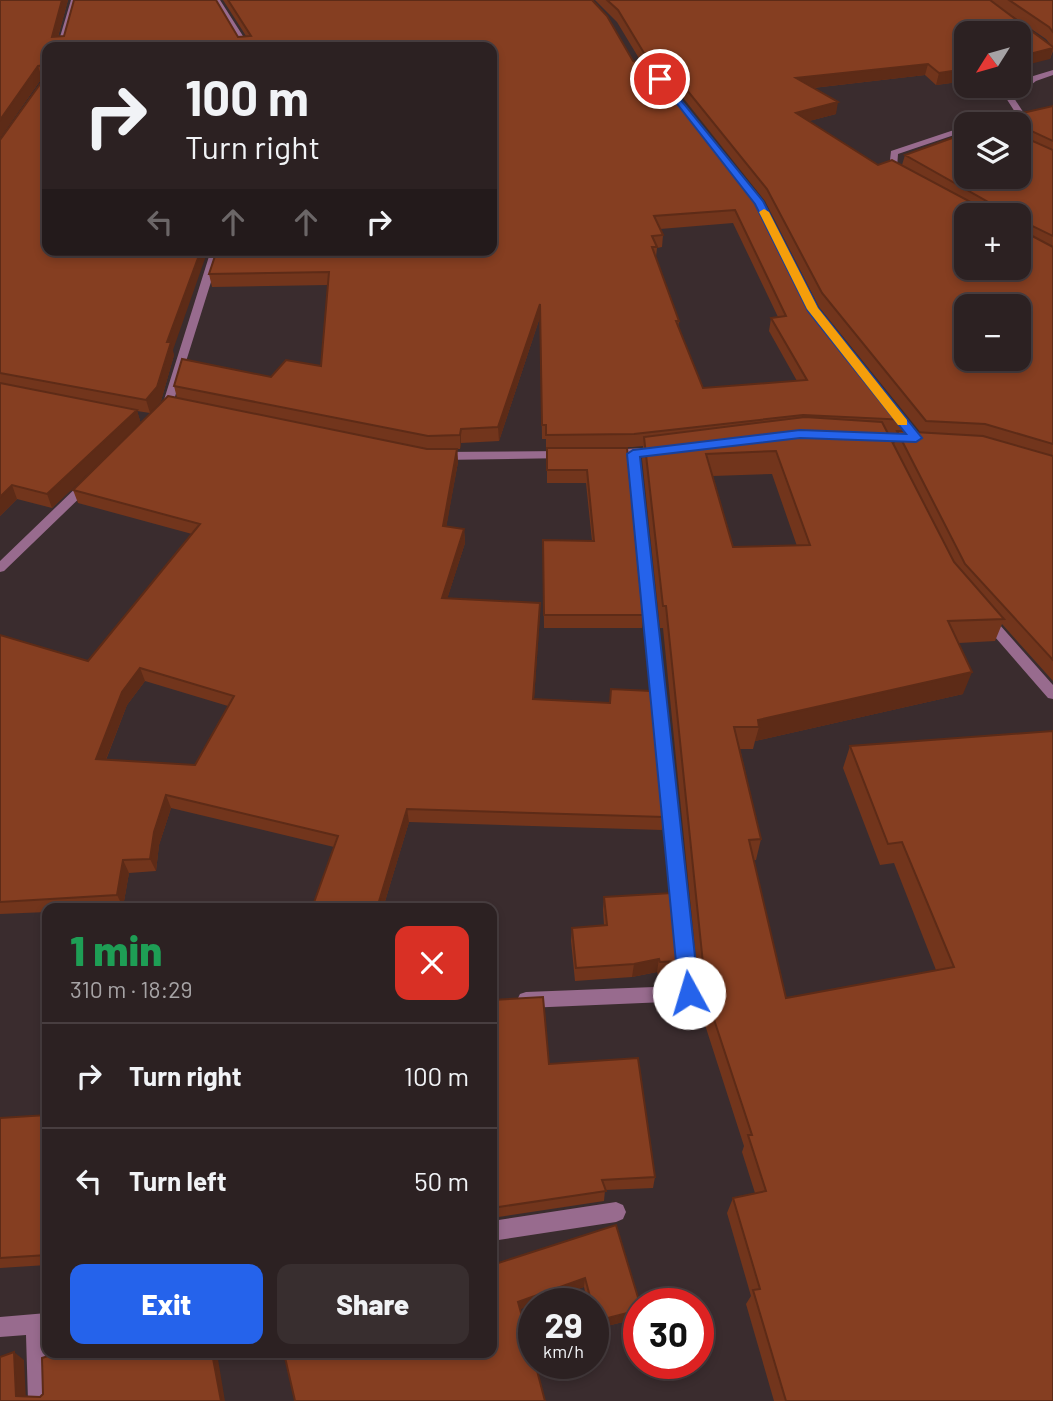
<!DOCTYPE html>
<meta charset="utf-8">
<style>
body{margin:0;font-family:Barlow,sans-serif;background:#382e2f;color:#f1f3f6;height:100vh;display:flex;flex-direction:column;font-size:26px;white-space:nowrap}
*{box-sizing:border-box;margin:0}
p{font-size:23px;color:#a6a3a5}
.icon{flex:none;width:38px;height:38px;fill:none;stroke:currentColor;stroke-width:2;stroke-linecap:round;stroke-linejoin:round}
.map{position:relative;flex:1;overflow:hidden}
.sheet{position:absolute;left:42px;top:903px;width:455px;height:455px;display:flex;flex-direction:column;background:#2c2122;border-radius:14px;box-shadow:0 4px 10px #0003,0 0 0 2px #483e40}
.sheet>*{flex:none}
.banner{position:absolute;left:42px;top:42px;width:455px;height:214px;border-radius:14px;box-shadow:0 4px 10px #0003,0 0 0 2px #483e40;background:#2c2122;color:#f1f3f6;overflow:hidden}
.needle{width:46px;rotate:233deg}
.fabs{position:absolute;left:954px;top:21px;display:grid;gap:14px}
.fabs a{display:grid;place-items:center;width:77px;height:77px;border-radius:14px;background:#2c2122;box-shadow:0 4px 10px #0003,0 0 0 2px #483e40;font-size:35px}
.speed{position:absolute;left:518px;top:1288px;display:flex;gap:14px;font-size:35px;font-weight:700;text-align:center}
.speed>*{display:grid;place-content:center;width:91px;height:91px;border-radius:50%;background:#2c2122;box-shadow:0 4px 10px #0003,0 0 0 2px #483e40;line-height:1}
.speed small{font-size:18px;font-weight:400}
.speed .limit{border:10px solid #d22;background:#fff;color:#111}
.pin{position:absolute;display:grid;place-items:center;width:60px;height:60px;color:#fff;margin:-30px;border:4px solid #fff;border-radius:50%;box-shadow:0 2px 7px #0007}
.me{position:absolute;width:77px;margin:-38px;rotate:354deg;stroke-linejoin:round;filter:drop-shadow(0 0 5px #0008)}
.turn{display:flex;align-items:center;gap:24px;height:147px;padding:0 28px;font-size:32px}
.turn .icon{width:91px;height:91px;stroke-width:2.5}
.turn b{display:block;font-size:49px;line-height:60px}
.lanes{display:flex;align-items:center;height:66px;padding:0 28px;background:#0003;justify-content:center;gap:35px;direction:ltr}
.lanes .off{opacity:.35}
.round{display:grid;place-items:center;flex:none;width:74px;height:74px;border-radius:14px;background:#382e2f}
.head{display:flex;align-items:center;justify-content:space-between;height:119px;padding:0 28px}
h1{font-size:42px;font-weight:800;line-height:52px;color:#1e9e55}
.cta{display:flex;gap:14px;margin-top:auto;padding:14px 28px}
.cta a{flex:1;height:80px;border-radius:14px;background:#2563eb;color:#fff;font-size:28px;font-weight:800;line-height:80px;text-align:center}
.cta a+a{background:#382e2f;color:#f1f3f6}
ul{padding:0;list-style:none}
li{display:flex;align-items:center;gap:21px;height:105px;padding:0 28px;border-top:2px solid #483e40}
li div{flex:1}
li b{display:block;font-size:26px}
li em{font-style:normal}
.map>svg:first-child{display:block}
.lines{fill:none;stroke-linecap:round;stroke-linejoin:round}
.street{fill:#986b8e;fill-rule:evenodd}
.wall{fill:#72351c;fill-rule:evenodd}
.shaded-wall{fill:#5d2b17}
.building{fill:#853e21;stroke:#5d2b17;stroke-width:2;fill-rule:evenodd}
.route{fill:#2563eb;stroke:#184099;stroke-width:2}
.slow{fill:#f59e0b}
</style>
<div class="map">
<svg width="1053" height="1401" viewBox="0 0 1053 1401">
<rect width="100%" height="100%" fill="#3a2c2e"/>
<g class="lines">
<!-- street -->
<path class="street" d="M 71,0 L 77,0 L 65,47 L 57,47 Z
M 214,0 L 220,0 L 250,47 L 242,47 Z
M 1053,70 L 1053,75 L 1036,81 L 1014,98 L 1029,121 L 1022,123 L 1006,98 L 1030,77 Z
M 1011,120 L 1014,120 L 1014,124 L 972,124 L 976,122 Z
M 966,126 L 966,131 L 898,154 L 897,168 L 903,171 L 903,175 L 897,175 L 889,169 L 891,151 Z
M 211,250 L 221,250 L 173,403 L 172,405 L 164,405 L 163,403 Z
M 661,447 L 665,448 L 665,454 L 639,456 L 697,993 L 695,998 L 689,1001 L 526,1008 L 520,1006 L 517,1000 L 520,994 L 526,992 L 680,986 L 627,456 L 608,458 L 602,454 L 608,450 Z
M 563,451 L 567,452 L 567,458 L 440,460 L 434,456 L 440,452 Z
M 87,480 L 91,481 L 91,487 L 4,571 L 0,572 L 0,561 L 83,481 Z
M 987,614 L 992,616 L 1053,685 L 1053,699 L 1048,698 L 982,622 L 980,619 L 982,616 Z
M 616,1202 L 623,1205 L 626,1212 L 623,1219 L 616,1222 L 492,1241 L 492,1221 Z
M 47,1313 L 50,1401 L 28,1401 L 26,1335 L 0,1337 L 0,1317 Z"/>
</g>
<!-- wall -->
<path class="wall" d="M 0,0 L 68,0 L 58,37 L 238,37 L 246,36 L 223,0 L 592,0 L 633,61 L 809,299 L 907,420 L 904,432 L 921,433 L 819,307 L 765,201 L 665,75 L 643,65 L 617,22 L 595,0 L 1053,0 L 1053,51 L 1050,59 L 966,33 L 966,81 L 936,85 L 925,75 L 813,88 L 836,114 L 809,121 L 878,165 L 902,165 L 905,155 L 1018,124 L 1053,106 L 1053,681 L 1002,624 L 995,641 L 959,643 L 963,694 L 755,741 L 753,749 L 740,749 L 761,839 L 756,860 L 754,860 L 786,998 L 936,970 L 894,863 L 880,865 L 843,768 L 850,746 L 1053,731 L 1053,1401 L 774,1401 L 746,1304 L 751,1296 L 727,1213 L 733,1198 L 755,1193 L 742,1152 L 744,1146 L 697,1000 L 699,989 L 663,628 L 660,628 L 642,459 L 643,446 L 633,447 L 546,448 L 546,439 L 542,439 L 540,317 L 499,441 L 461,443 L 460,449 L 457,449 L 458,462 L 446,527 L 464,529 L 465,543 L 447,599 L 540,603 L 534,699 L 664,817 L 662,830 L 409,822 L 383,908 L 312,908 L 334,847 L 171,808 L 159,845 L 156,871 L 129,873 L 123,907 L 47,908 L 47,912 L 0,914 L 0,635 L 88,661 L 192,534 L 78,503 L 73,490 L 139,425 L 52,508 L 17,499 L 0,516 L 0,140 L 45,77 L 42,78 L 0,138 ZM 998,6 L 1046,39 L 1051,45 ZM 47,47 L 492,250 L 209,274 L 212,287 L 328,285 L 321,366 L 271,377 L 174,386 L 177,398 L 141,424 L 137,411 L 150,413 L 161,401 L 174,355 ZM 733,223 L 778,317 L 771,318 L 769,331 L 797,381 L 703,388 L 678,327 L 679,321 L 656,257 L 657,248 L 662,247 L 663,235 L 660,229 ZM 888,433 L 897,434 L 894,444 ZM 772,474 L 797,546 L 733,547 L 713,476 ZM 145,681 L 228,706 L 195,765 L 106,760 L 127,705 Z
M 547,448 L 627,448 L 643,615 L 642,628 L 544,628 L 543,540 L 592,541 L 586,483 L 547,483 Z
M 604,897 L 679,961 L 676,974 L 658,975 L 657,972 L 632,977 L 575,981 L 571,941 L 572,928 L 604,925 L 603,910 Z
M 492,1000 L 549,1064 L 655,1177 L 653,1188 L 605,1190 L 604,1201 L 492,1218 Z
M 47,1115 L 47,1265 L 0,1268 L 0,1118 Z
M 616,1225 L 639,1310 L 639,1318 L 595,1329 L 593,1323 L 593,1304 L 588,1304 L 584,1287 L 534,1304 L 520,1309 L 492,1265 Z"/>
<!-- shaded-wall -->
<path class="shaded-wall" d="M 62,0 L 68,0 L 55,47 L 52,37 Z
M 1053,48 L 1050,59 L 1018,67 L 1018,57 Z
M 928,64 L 925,75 L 795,90 L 796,78 Z
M 38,66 L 42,78 L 0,138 L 0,120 Z
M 966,69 L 966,81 L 936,85 L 939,73 Z
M 838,102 L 836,114 L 794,125 L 796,113 Z
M 201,250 L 208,250 L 173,350 L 174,355 L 161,401 L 150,413 L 146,400 Z
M 540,304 L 540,317 L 499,441 L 498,427 Z
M 137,410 L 141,424 L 52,508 L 47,494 Z
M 461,429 L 461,443 L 460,449 L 460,435 Z
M 457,449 L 458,462 L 444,540 L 443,526 Z
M 12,485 L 17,499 L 0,516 L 0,497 Z
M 464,529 L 465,543 L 443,612 L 442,598 Z
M 540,603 L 540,617 L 533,712 L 533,699 Z
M 140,668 L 145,681 L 127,705 L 101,772 L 96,759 L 122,692 Z
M 972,672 L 963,694 L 755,741 L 759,727 L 758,720 Z
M 166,795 L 171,808 L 159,845 L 156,871 L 150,859 L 154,832 Z
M 407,809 L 409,822 L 383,908 L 377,908 Z
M 123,860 L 129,873 L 123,907 L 117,895 Z
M 659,959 L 657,972 L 632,977 L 634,964 Z
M 585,1278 L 584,1287 L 534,1304 L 518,1310 L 518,1302 Z
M 639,1310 L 639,1318 L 595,1329 L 596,1321 Z
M 14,1352 L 24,1360 L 26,1401 L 16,1396 Z
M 212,1353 L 217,1353 L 225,1401 L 221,1401 Z"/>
<!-- building -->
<path class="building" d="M 0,0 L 62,0 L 52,37 L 64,36 L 74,0 L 216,0 L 238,37 L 251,36 L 228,0 L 592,0 L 607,16 L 633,61 L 656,71 L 755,193 L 809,299 L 907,420 L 803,415 L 634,434 L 546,435 L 546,425 L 542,425 L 540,304 L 498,427 L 461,429 L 460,435 L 428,436 L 174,386 L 182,359 L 271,377 L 286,360 L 321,366 L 329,272 L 209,274 L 217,250 L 492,250 L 492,47 L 47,47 L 47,250 L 201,250 L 167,342 L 171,342 L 157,387 L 146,400 L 0,373 L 0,140 L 46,76 L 46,65 L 38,66 L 0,120 ZM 735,210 L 786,316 L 771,318 L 807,380 L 703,388 L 676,321 L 679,321 L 652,247 L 657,247 L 652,236 L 663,235 L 654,216 Z
M 607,0 L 990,0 L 1053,47 L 1053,48 L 1018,57 L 1018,33 L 966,33 L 966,69 L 939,73 L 928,64 L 796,78 L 838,102 L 796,113 L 878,165 L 892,160 L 976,205 L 988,202 L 905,155 L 966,133 L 966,177 L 1018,177 L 1018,124 L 989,124 L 1018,114 L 1053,106 L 1053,141 L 1023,127 L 1020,128 L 1019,135 L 1053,150 L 1053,236 L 1020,220 L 1021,230 L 1053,247 L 1053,444 L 985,424 L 926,421 L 822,293 L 767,189 L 666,64 L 644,53 L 618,10 ZM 966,215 L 1018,215 L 1018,268 L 966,268 ZM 966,306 L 1018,306 L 1018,359 L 966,359 Z
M 1009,0 L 1053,0 L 1053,32 L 1049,27 Z
M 0,383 L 137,410 L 47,494 L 12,485 L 0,497 Z
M 168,396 L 427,449 L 457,449 L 443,526 L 464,529 L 442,598 L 540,603 L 533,699 L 610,703 L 611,689 L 651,691 L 664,817 L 407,809 L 377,908 L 312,908 L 338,836 L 166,795 L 154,832 L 150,859 L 123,860 L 117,895 L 0,902 L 0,635 L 88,661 L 200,524 L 73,490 ZM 140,668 L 234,696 L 195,765 L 96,759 L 122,692 Z
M 805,417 L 882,422 L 954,562 L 1004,619 L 948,621 L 972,672 L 758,720 L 759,727 L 734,727 L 761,839 L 749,840 L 786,998 L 954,967 L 902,842 L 888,844 L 850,746 L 1053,731 L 1053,1401 L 786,1401 L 753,1290 L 760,1289 L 733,1198 L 766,1191 L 748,1135 L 752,1135 L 701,980 L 704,973 L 666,606 L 663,606 L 644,437 ZM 776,451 L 810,545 L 733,547 L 706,454 Z
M 897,431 L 983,436 L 1053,456 L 1053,660 L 965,564 Z
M 547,448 L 627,448 L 643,615 L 544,615 L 543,540 L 594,541 L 587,470 L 547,470 Z
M 672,893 L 679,961 L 660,962 L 659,959 L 634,964 L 576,968 L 572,928 L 607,925 L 604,897 Z
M 543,997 L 549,1064 L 638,1058 L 655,1177 L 602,1180 L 606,1191 L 492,1208 L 492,1000 Z
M 47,1115 L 47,1255 L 0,1258 L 0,1118 Z
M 616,1225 L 640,1304 L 639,1310 L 596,1321 L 593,1310 L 593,1304 L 592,1304 L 585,1278 L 518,1302 L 534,1360 L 534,1363 L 535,1363 L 545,1401 L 295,1401 L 284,1353 L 492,1353 L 492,1265 Z
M 14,1352 L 16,1396 L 40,1397 L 43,1394 L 42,1358 L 57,1353 L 212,1353 L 221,1401 L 0,1401 L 0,1357 Z"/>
<!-- route -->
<path class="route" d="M 657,78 L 663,78 L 763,201 L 818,308 L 922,438 L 916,442 L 800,438 L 640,457 L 699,993 L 696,1000 L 689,1002 L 682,1000 L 679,993 L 627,454 L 633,450 L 800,430 L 906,434 L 808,311 L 755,204 Z"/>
<!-- slow -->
<path class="slow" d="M 764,209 L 769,212 L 818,308 L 907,420 L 907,425 L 898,425 L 807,309 L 759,212 Z"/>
</svg>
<div class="fabs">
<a><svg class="needle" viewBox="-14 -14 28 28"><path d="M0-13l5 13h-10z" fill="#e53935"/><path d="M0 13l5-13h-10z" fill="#a6a3a5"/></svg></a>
<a><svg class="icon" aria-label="layers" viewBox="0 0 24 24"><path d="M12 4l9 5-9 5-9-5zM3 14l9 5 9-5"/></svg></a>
<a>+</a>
<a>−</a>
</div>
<div class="speed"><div>29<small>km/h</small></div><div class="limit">30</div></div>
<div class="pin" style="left:660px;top:79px;background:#d93025"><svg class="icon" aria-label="arrive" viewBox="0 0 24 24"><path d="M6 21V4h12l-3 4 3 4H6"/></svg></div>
<svg class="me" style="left:689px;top:993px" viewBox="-20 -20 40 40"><circle r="19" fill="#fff"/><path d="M0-13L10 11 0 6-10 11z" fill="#2563eb"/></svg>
<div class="banner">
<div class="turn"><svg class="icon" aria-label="right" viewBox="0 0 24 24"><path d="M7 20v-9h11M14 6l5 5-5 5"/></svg><div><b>100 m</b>Turn right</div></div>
<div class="lanes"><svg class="icon off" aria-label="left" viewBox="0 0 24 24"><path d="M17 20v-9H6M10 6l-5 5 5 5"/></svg><svg class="icon off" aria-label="ahead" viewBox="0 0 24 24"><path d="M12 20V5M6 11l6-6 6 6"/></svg><svg class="icon off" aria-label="ahead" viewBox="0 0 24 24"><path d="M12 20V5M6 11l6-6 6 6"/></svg><svg class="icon" aria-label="right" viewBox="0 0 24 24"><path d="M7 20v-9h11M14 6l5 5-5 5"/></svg></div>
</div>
<section class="sheet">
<div class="head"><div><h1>1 min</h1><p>310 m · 18:29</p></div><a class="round" style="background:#d93025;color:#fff"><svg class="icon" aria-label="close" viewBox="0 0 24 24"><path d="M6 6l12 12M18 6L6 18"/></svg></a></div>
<ul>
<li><svg class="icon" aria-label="right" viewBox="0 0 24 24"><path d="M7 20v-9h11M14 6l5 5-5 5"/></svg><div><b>Turn right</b></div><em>100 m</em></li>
<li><svg class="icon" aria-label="left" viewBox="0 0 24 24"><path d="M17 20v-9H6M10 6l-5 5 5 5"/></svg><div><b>Turn left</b></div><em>50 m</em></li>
</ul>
<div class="cta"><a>Exit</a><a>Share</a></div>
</section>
</div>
